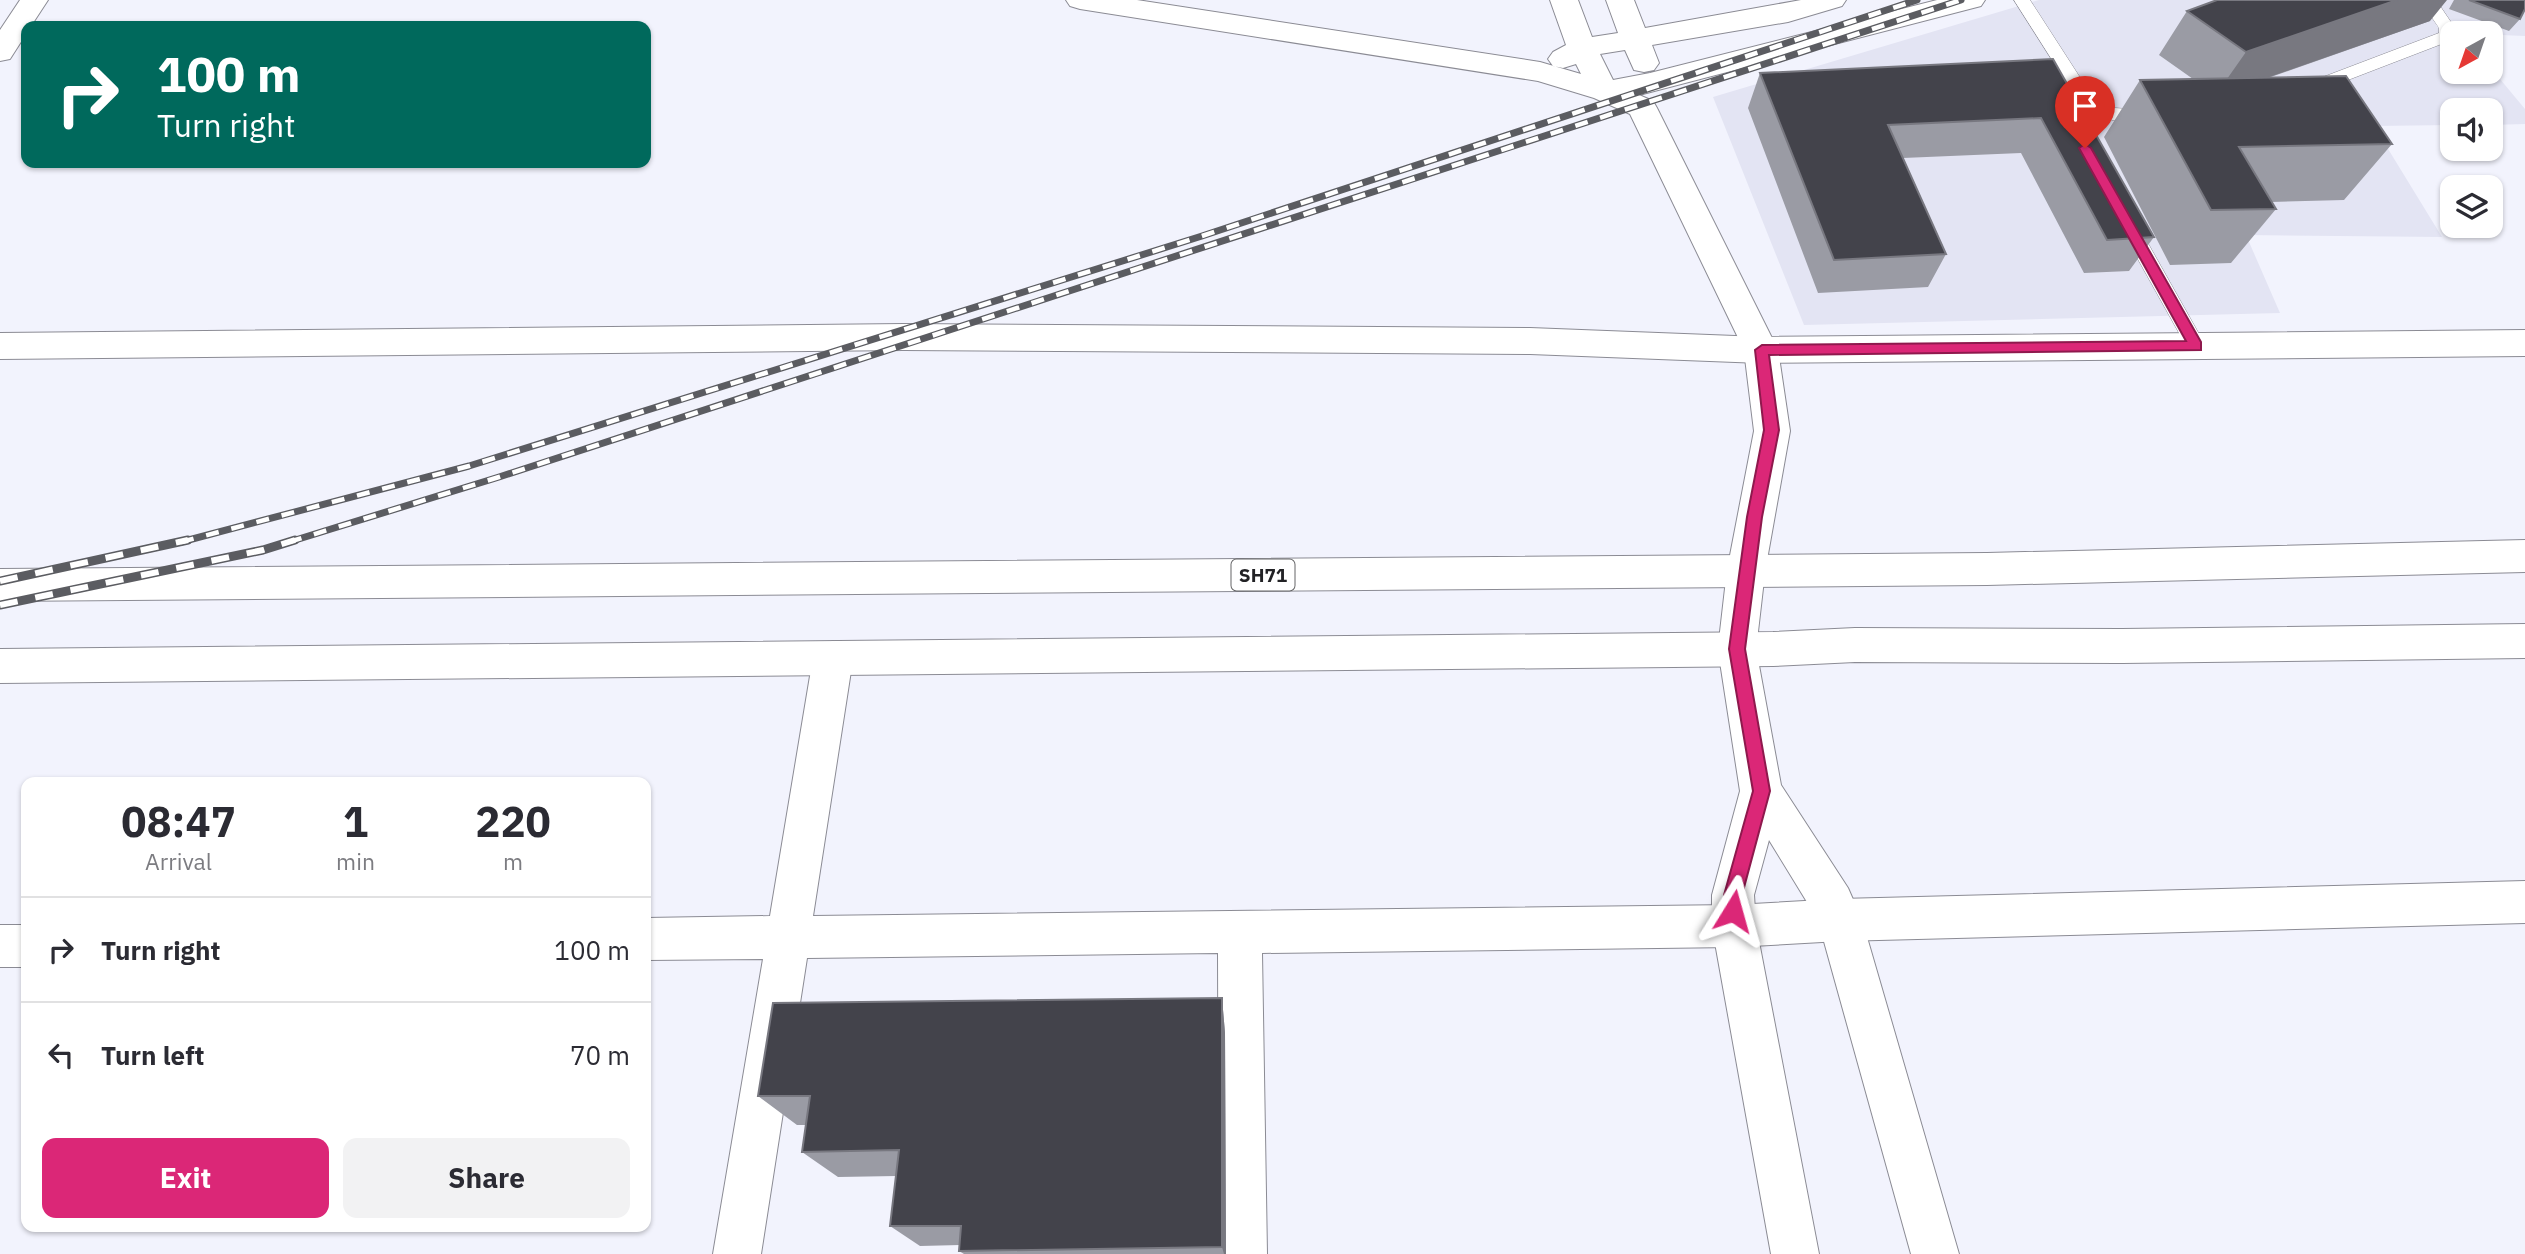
<!DOCTYPE html>
<style>
body{margin:0;font-family:"IBM Plex Sans",sans-serif;background:#f2f2f3;color:#2b2b33;height:100vh;display:flex;flex-direction:column;font-size:26px;white-space:nowrap}
*{box-sizing:border-box;margin:0}
p{font-size:23px;color:#7c7c81}
.icon{flex:none;width:38px;height:38px;fill:none;stroke:currentColor;stroke-width:2;stroke-linecap:round;stroke-linejoin:round}
.map{position:relative;flex:1;overflow:hidden}
.details{position:absolute;left:21px;top:777px;width:630px;height:455px;display:flex;flex-direction:column;background:#fff;border-radius:14px;box-shadow:0 2px 5px #0004}
.details>*{flex:none}
.banner{position:absolute;left:21px;top:21px;width:630px;height:147px;border-radius:14px;box-shadow:0 2px 5px #0004;background:#00695c;color:#fff;overflow:hidden}
.needle{width:46px;rotate:220deg}
.buttons{position:absolute;left:2440px;top:21px;display:grid;gap:14px}
.buttons a{display:grid;place-items:center;width:63px;height:63px;border-radius:14px;background:#fff;box-shadow:0 2px 5px #0004;font-size:35px}
.pin{position:absolute;display:grid;place-items:center;width:60px;height:60px;color:#fff;margin:-72px -30px;border-radius:50% 50% 50% 0;rotate:-45deg;box-shadow:0 0 7px #0007}
.pin .icon{rotate:45deg}
.me{position:absolute;width:77px;margin:-38px;rotate:8deg;stroke-linejoin:round;filter:drop-shadow(0 0 5px #0008)}
.turn{display:flex;align-items:center;gap:24px;height:147px;padding:0 21px;font-size:32px}
.turn .icon{width:91px;height:91px;stroke-width:2.5}
.turn b{display:block;font-size:49px;line-height:60px}
.eta{display:flex;justify-content:space-evenly;align-items:center;height:119px;text-align:center}
.eta b{font-size:42px;font-weight:800;line-height:49px}
.button{display:flex;gap:14px;margin-top:auto;padding:14px 21px}
.button a{flex:1;height:80px;border-radius:14px;background:#db2777;color:#fff;font-size:28px;font-weight:800;line-height:80px;text-align:center}
.button a+a{background:#f2f2f3;color:#2b2b33}
ul{padding:0;list-style:none}
li{display:flex;align-items:center;gap:21px;height:105px;padding:0 21px;border-top:2px solid #e1e1e2}
li div{flex:1}
li b{display:block;font-size:26px}
li em{font-style:normal}
.map>svg:first-child{display:block}
.built{fill:#e3e4f3}
.lines{fill:none;stroke-linecap:round;stroke-linejoin:round}
.lane-casing{stroke:#8b8b94;stroke-width:1}
.street-casing{stroke:#8b8b94;stroke-width:2}
.secondary-casing{stroke:#8b8b94;stroke-width:2}
.primary-casing{stroke:#8b8b94;stroke-width:2}
.lane{fill:#fff;fill-rule:evenodd}
.street{fill:#fff;fill-rule:evenodd}
.secondary{fill:#fff;fill-rule:evenodd}
.primary{fill:#fff;fill-rule:evenodd}
.rail-far1-casing{stroke:#5b5c61;stroke-width:7}
.rail-casing{stroke:#5b5c61;stroke-width:9}
.rail-far1{stroke:#fff;stroke-width:4.5;stroke-dasharray:13;stroke-linecap:butt}
.rail{stroke:#fff;stroke-width:6;stroke-dasharray:18;stroke-linecap:butt}
.wall{fill:#9a9ba4}
.shaded-wall{fill:#787880}
.building{fill:#43434b;stroke:#787880;stroke-width:2}
.route{fill:#db2777;stroke:#8e194d;stroke-width:2}
.labels{text-anchor:middle;stroke-width:7;stroke-linejoin:round;paint-order:stroke}
.shield{fill:#fff;stroke:#646466;stroke-width:2}
.shield-label{font-size:19px;font-weight:bold;fill:#222225}
</style>
<div class="map">
<svg width="2525" height="1254" viewBox="0 0 2525 1254">
<rect width="100%" height="100%" fill="#f2f3fd"/>
<!-- built -->
<path class="built" d="M 2039,0 L 2525,0 L 2525,36 L 2452,33 L 2452,72 L 2490,72 L 2490,67 L 2525,109 L 2525,124 L 2490,125 L 2490,110 L 2452,110 L 2452,125 L 2374,126 L 2442,237 L 2246,235 L 2280,313 L 1804,325 L 1713,97 Z"/>
<g class="lines">
<defs>
<path id="lane" d="M 2014,0 L 2030,0 L 2092,96 L 2115,108 L 2156,111 L 2159,115 L 2156,119 L 2112,120 L 2080,104 Z
M 2420,0 L 2436,0 L 2455,28 L 2452,40 L 2322,90 L 2310,90 L 2307,86 L 2310,82 L 2439,33 L 2439,28 Z
M 2129,220 L 2136,222 L 2203,341 L 2206,346 L 2203,351 L 2196,354 L 2189,351 L 2120,227 L 2122,222 Z"/>
<path id="street" d="M 20,0 L 48,0 L 31,26 L 26,26 L 26,34 L 10,59 L 0,61 L 0,30 Z
M 904,324 L 1530,328 L 1761,337 L 2525,330 L 2525,356 L 1761,363 L 1530,354 L 904,350 L 0,359 L 0,333 Z
M 833,641 L 847,646 L 853,658 L 813,916 L 1734,905 L 1840,899 L 2525,881 L 2525,923 L 1840,941 L 1734,947 L 1262,953 L 1267,1254 L 1219,1254 L 1218,953 L 807,958 L 761,1254 L 713,1254 L 763,959 L 646,960 L 646,918 L 770,916 L 813,658 L 819,646 Z
M 0,925 L 26,925 L 26,967 L 0,967 Z"/>
<path id="secondary" d="M 1066,0 L 1137,0 L 1540,62 L 1581,74 L 1576,64 L 1563,68 L 1553,66 L 1548,59 L 1553,52 L 1566,45 L 1550,0 L 1578,0 L 1592,37 L 1618,33 L 1606,0 L 1634,0 L 1645,28 L 1801,0 L 1846,0 L 1842,6 L 1788,22 L 1652,45 L 1659,63 L 1654,70 L 1644,72 L 1634,70 L 1625,50 L 1600,54 L 1613,80 L 1650,73 L 1937,0 L 1985,0 L 1981,6 L 1639,95 L 1653,101 L 1657,108 L 1778,350 L 1790,431 L 1765,571 L 1756,649 L 1781,785 L 1848,888 L 1862,920 L 1959,1254 L 1911,1254 L 1818,920 L 1769,840 L 1754,895 L 1756,926 L 1819,1254 L 1771,1254 L 1712,926 L 1712,895 L 1740,791 L 1718,649 L 1727,571 L 1754,431 L 1744,350 L 1630,114 L 1594,98 L 1538,81 L 1080,9 L 1070,6 Z"/>
<path id="primary" d="M 2525,540 L 2525,572 L 1987,585 L 0,601 L 0,569 L 1987,553 Z
M 2525,624 L 2525,658 L 2122,663 L 1855,662 L 1773,666 L 0,683 L 0,649 L 1773,632 L 1855,628 L 2122,629 Z"/>
</defs>
<!-- lane casing -->
<use href="#lane" class="lane-casing"/>
<!-- street casing -->
<use href="#street" class="street-casing"/>
<!-- secondary casing -->
<use href="#secondary" class="secondary-casing"/>
<!-- primary casing -->
<use href="#primary" class="primary-casing"/>
<!-- lane -->
<use href="#lane" class="lane"/>
<!-- street -->
<use href="#street" class="street"/>
<!-- secondary -->
<use href="#secondary" class="secondary"/>
<!-- primary -->
<use href="#primary" class="primary"/>
<defs>
<path id="rail-far1" d="M 181,542 L 469,466 L 1202,236 L 1917,0
M 289,542 L 499,477 L 1961,0"/>
<path id="rail" d="M 0,581 L 188,540
M 0,605 L 263,550 L 295,540"/>
</defs>
<!-- rail-far1 casing -->
<use href="#rail-far1" class="rail-far1-casing"/>
<!-- rail casing -->
<use href="#rail" class="rail-casing"/>
<!-- rail-far1 -->
<use href="#rail-far1" class="rail-far1"/>
<!-- rail -->
<use href="#rail" class="rail"/>
</g>
<!-- wall -->
<path class="wall" d="M 2454,0 L 2525,0 L 2520,19 L 2509,31 L 2449,9 Z
M 2187,11 L 2430,21 L 2268,78 L 2392,144 L 2344,200 L 2271,202 L 2276,209 L 2231,263 L 2170,265 L 2104,137 L 2140,80 L 2193,79 L 2159,55 Z
M 2053,59 L 2154,237 L 2129,271 L 2084,273 L 2021,153 L 1903,158 L 1946,254 L 1928,287 L 1818,293 L 1748,108 L 1760,73 Z
M 1222,998 L 1225,1033 L 1226,1254 L 964,1254 L 959,1251 L 960,1245 L 920,1246 L 890,1226 L 896,1176 L 838,1177 L 802,1152 L 806,1125 L 797,1125 L 758,1096 Z"/>
<!-- shaded-wall -->
<path class="shaded-wall" d="M 2397,0 L 2447,0 L 2430,21 L 2215,96 L 2246,52 Z
M 1222,998 L 1225,1033 L 1226,1254 L 1224,1254 L 1222,1247 Z"/>
<!-- building -->
<path class="building" d="M 2217,0 L 2397,0 L 2246,52 L 2187,11 Z
M 2469,0 L 2525,0 L 2525,9 L 2520,19 Z
M 2053,59 L 2154,237 L 2107,240 L 2041,118 L 1888,125 L 1946,254 L 1834,260 L 1760,73 Z
M 2346,76 L 2392,144 L 2239,147 L 2276,209 L 2211,210 L 2140,80 Z
M 1222,998 L 1222,1247 L 959,1251 L 961,1226 L 890,1226 L 899,1150 L 802,1152 L 810,1096 L 758,1096 L 773,1003 Z"/>
<!-- route -->
<path class="route" d="M 2085,144 L 2091,148 L 2201,342 L 2201,350 L 1769,355 L 1779,430 L 1762,517 L 1745,649 L 1770,791 L 1742,895 L 1740,917 L 1733,919 L 1727,917 L 1724,895 L 1753,791 L 1729,649 L 1747,517 L 1764,430 L 1755,350 L 1762,345 L 2186,341 L 2079,148 Z"/>
<g class="labels">
<!-- shield labels -->
<rect class="shield" x="1231.5" y="559.5" width="63" height="31" rx="5"/>
<g class="shield-label">
<text x="1263" y="582">SH71</text>
</g>
</g>
</svg>
<div class="buttons">
<a><svg class="needle" viewBox="-14 -14 28 28"><path d="M0-13l5 13h-10z" fill="#e53935"/><path d="M0 13l5-13h-10z" fill="#7c7c81"/></svg></a>
<a><svg class="icon" aria-label="sound" viewBox="0 0 24 24"><path d="M4 9h4l5-4v14l-5-4H4zM17 9q2 3 0 6"/></svg></a>
<a><svg class="icon" aria-label="layers" viewBox="0 0 24 24"><path d="M12 4l9 5-9 5-9-5zM3 14l9 5 9-5"/></svg></a>
</div>
<div class="pin" style="left:2085px;top:148px;background:#d93025"><svg class="icon" aria-label="arrive" viewBox="0 0 24 24"><path d="M6 21V4h12l-3 4 3 4H6"/></svg></div>
<svg class="me" style="left:1733px;top:911px" viewBox="-20 -20 40 40"><path d="M0-17L14 15 0 8-14 15z" fill="#db2777" stroke="#fff" stroke-width="4"/></svg>
<div class="banner">
<div class="turn"><svg class="icon" aria-label="right" viewBox="0 0 24 24"><path d="M7 20v-9h11M14 6l5 5-5 5"/></svg><div><b>100 m</b>Turn right</div></div>
</div>
<section class="details">
<div class="eta">
<div><b>08:47</b><p>Arrival</p></div>
<div><b>1</b><p>min</p></div>
<div><b>220</b><p>m</p></div>
</div>
<ul>
<li><svg class="icon" aria-label="right" viewBox="0 0 24 24"><path d="M7 20v-9h11M14 6l5 5-5 5"/></svg><div><b>Turn right</b></div><em>100 m</em></li>
<li><svg class="icon" aria-label="left" viewBox="0 0 24 24"><path d="M17 20v-9H6M10 6l-5 5 5 5"/></svg><div><b>Turn left</b></div><em>70 m</em></li>
</ul>
<div class="button"><a>Exit</a><a>Share</a></div>
</section>
</div>
